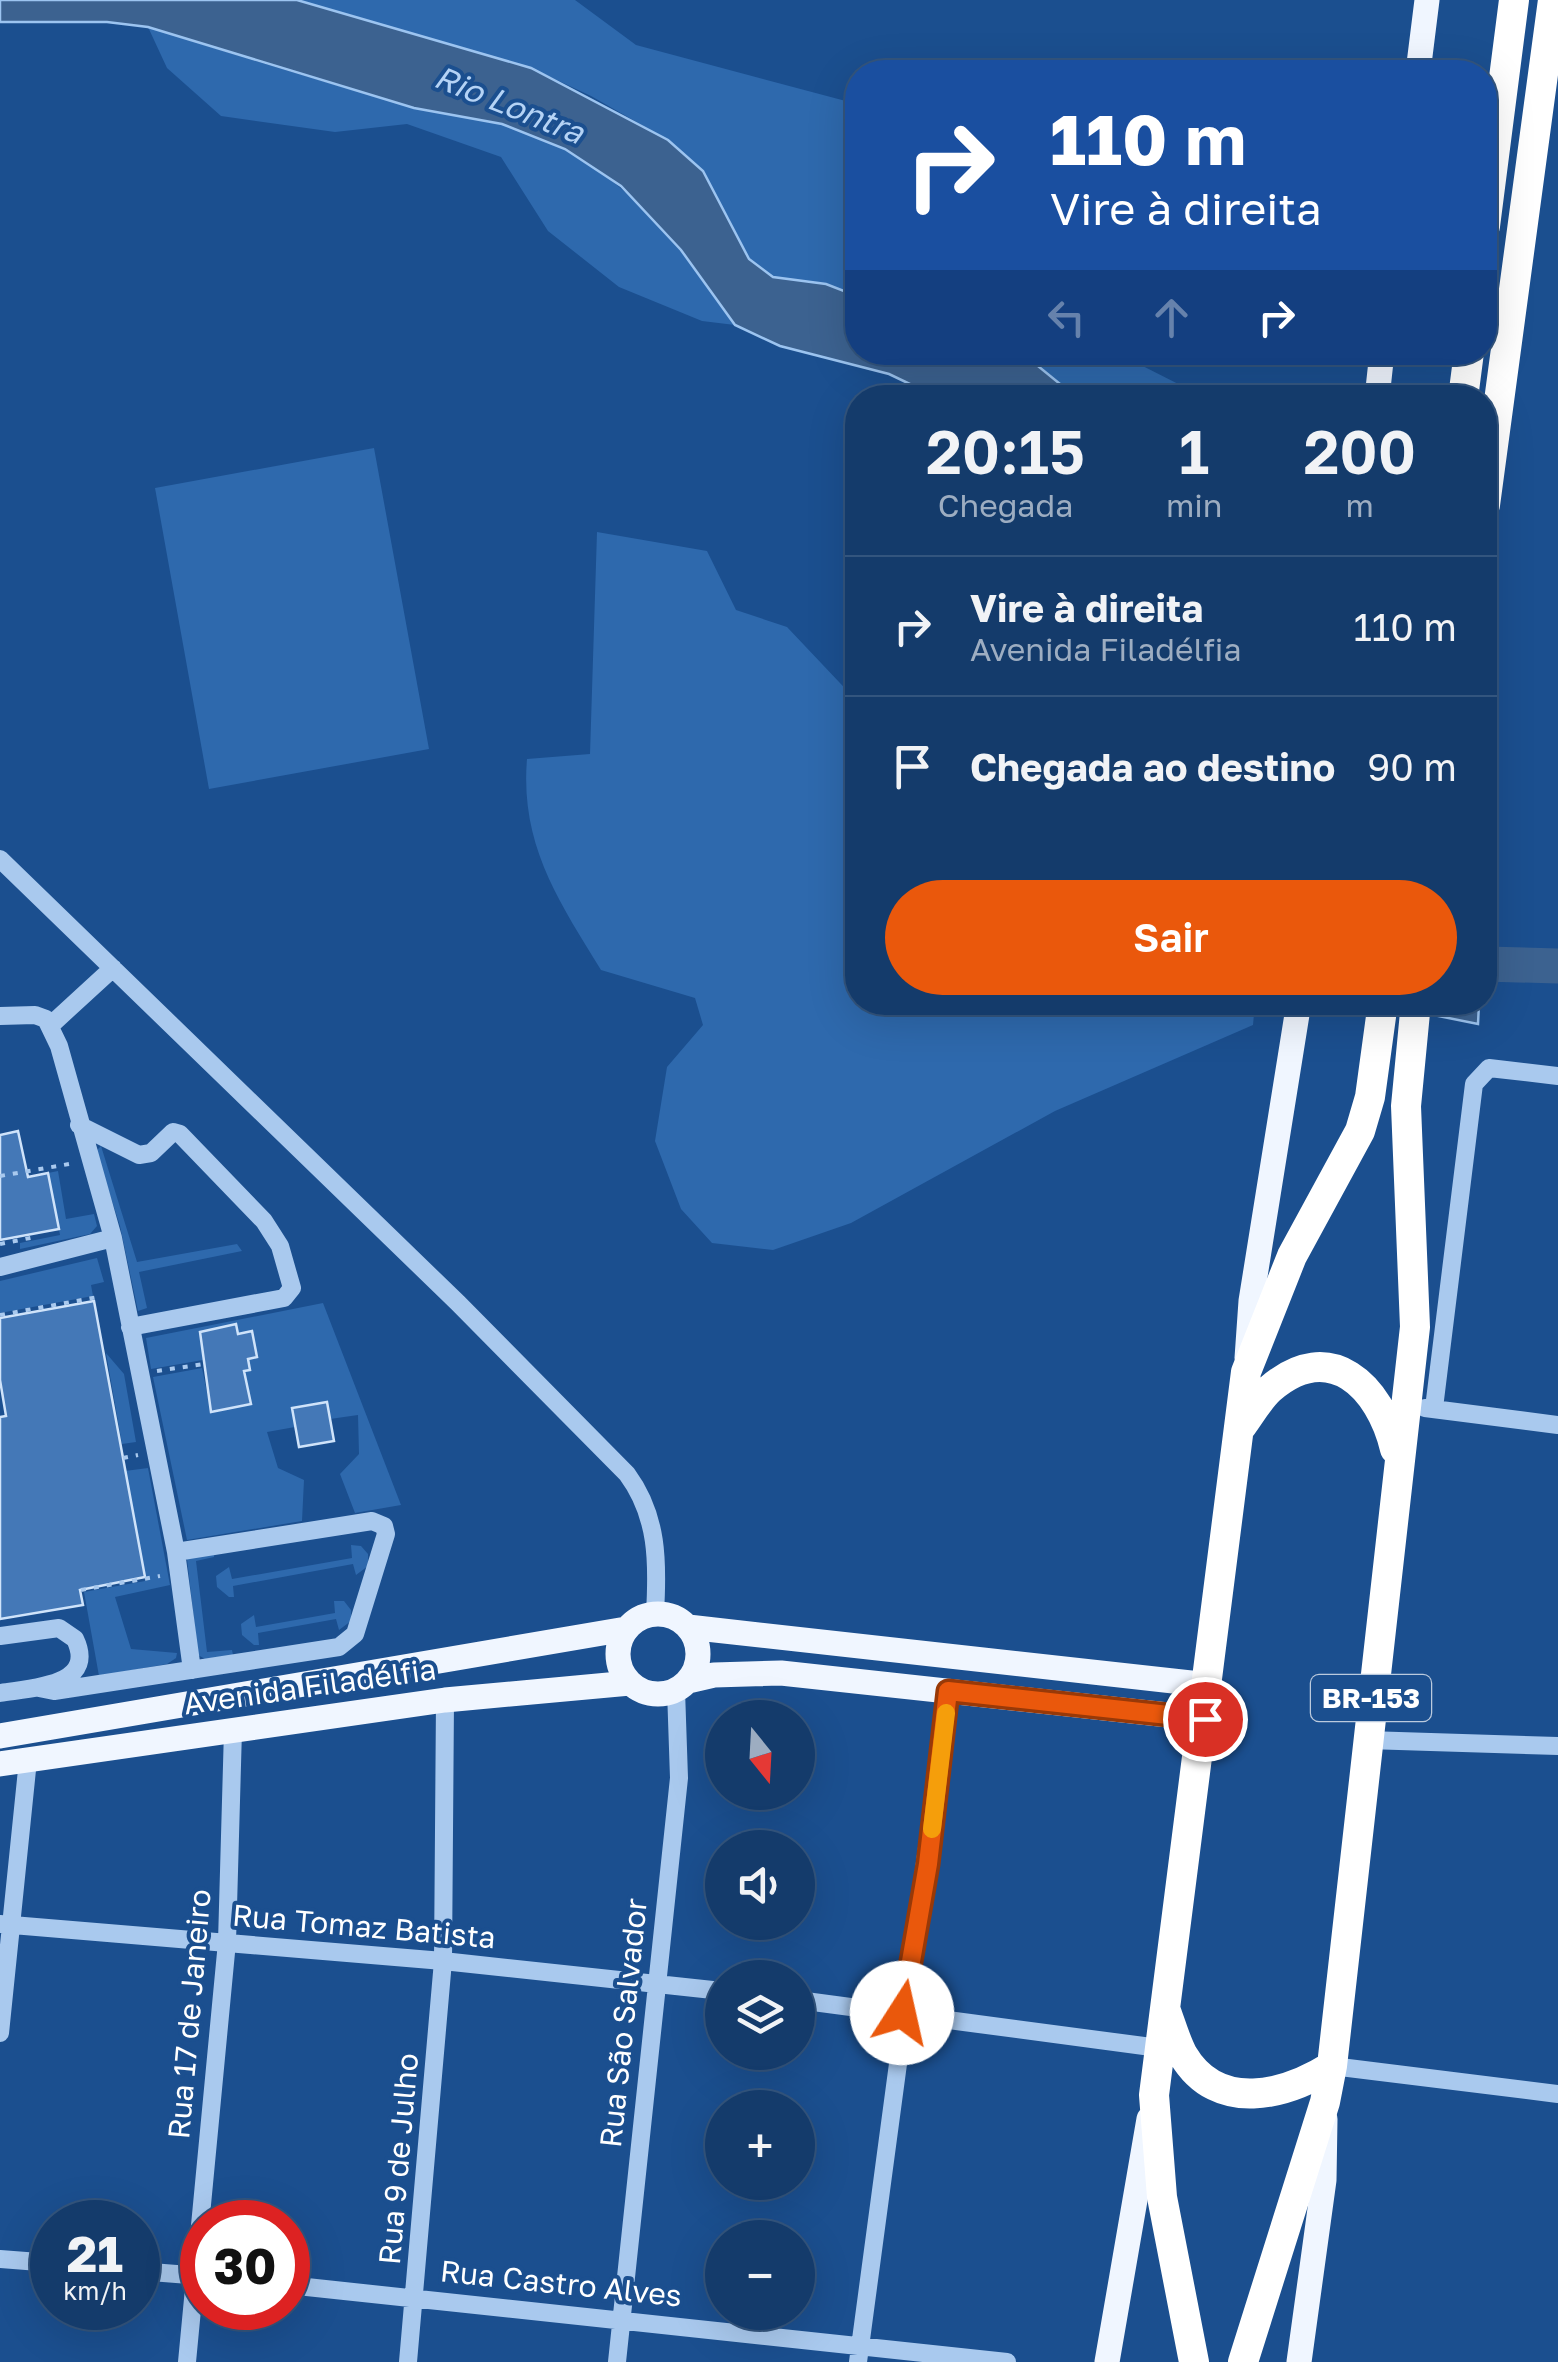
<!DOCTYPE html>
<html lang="pt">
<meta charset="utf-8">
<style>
body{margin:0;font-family:"Golos Text",sans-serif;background:#1d4271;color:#f1f3f6;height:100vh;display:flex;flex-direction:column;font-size:38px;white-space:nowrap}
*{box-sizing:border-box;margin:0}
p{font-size:32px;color:#9dadc1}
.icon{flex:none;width:55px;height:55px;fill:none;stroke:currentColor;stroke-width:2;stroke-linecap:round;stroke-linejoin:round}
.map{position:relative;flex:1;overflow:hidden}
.drawer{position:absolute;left:845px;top:385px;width:652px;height:630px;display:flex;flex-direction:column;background:#143b6b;border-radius:40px;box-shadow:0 10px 40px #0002,0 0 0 2px #33557e}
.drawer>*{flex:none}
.banner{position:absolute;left:845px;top:60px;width:652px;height:305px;border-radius:40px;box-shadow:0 10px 40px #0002,0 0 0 2px #33557e;background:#1a4fa0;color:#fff;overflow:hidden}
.needle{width:65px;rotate:162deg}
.tools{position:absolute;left:705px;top:1700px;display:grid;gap:20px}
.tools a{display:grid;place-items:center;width:110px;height:110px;border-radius:50%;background:#143b6b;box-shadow:0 10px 40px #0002,0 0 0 2px #33557e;font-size:50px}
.speed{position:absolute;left:30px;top:2200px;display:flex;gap:20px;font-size:50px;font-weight:700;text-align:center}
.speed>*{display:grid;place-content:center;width:130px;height:130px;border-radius:50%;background:#143b6b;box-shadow:0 10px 40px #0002,0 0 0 2px #33557e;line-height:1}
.speed small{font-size:25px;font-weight:400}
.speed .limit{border:15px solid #d22;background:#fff;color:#111}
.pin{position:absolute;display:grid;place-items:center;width:85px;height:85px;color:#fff;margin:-42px;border:5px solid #fff;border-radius:50%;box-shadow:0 2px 10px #0007}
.me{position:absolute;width:110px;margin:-55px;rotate:10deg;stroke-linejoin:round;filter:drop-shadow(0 0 8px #0008)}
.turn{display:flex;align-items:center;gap:35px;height:210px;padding:0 40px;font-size:45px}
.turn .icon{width:130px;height:130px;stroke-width:2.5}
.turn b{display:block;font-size:70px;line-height:85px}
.lanes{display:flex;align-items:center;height:95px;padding:0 40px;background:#0003;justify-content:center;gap:50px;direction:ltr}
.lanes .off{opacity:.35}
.eta{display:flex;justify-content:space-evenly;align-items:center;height:170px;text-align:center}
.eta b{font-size:60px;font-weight:600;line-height:70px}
.primary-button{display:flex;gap:20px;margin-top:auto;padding:20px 40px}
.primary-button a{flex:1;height:115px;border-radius:60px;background:#ea580c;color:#fff;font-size:40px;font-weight:600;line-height:115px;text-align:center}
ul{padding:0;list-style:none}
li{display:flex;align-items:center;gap:30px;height:140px;padding:0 40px;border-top:2px solid #33557e}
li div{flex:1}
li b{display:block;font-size:38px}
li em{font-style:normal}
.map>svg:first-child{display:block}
.green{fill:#2e69ad}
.water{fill:#3c6290;stroke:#9cc4f0;stroke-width:2.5}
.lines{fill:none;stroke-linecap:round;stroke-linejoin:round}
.river{stroke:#3c6290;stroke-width:35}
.building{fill:#4478b7;stroke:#cfe3fa;stroke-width:2.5}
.path{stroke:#a9c9ee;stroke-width:4;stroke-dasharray:5 8;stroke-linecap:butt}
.minor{stroke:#a9c9ee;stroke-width:18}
.major{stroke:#f0f6ff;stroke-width:25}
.highway{stroke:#fff;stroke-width:30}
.route-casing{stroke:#983908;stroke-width:25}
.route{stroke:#ea580c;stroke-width:18}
.slow{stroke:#f59e0b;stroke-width:18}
.labels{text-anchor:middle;stroke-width:8;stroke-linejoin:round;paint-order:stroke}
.shield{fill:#1b4f8f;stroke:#bbcadd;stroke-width:2.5}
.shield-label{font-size:28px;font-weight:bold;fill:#fff}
.street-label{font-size:30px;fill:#fff;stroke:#1b4f8f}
.water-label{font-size:32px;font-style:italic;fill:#b5d3f5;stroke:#1b4f8f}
</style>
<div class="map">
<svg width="1558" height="2362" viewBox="0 0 1558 2362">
<rect width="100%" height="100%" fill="#1b4f8f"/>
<!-- green -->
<path class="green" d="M 297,0 L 575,0 L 636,45 L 857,104 L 857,296 L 826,284 L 773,277 L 749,259 L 729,218 L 668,140 L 591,96 L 531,68 Z
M 148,27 C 234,55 322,82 409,106 C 438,114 469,116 499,123 C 603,149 680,238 735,325 L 702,321 L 619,287 L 548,231 L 501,157 L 407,124 L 335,132 L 221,116 L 167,68 Z
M 1012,353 L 1117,353 L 1204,397 L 1076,397 Z
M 374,448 L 429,749 L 209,789 L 155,488 Z
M 597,532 L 707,551 L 736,610 L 787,627 L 857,701 L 858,1002 L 1255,1003 L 1253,1025 L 1055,1111 L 851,1223 L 773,1250 L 712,1243 L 681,1209 L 655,1141 L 667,1067 L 703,1025 L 695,998 L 601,970 C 558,900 520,844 527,759 L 590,754 Z
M 101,1146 L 137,1262 L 237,1244 L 242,1251 L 139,1272 L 147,1308 L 138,1311 L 120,1226 L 96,1151 Z
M 58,1171 L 66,1219 L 94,1214 L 97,1226 L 90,1234 L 20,1249 L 20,1243 L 60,1235 L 48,1173 Z
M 97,1258 L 104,1282 L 91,1285 L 93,1296 L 0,1313 L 0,1281 Z
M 323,1303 L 401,1505 L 355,1513 L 340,1474 L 359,1454 L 358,1415 L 330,1419 L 327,1402 L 292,1408 L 295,1427 L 267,1432 L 278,1468 L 304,1480 L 302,1521 L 187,1540 L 153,1377 L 202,1368 L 211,1412 L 250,1404 L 244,1371 L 250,1370 L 248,1359 L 257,1357 L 252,1332 L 238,1334 L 236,1324 L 201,1332 L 203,1360 L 151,1369 L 146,1338 Z
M 106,1353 L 124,1374 L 136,1442 L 122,1444 Z
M 148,1468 L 170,1585 L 115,1597 L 131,1649 L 177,1653 L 176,1658 L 167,1664 L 99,1676 L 84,1592 L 145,1581 L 125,1471 Z
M 351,1545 L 361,1546 L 368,1554 L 368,1566 L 356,1575 L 353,1564 L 233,1586 L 234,1597 L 229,1597 L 217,1587 L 216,1576 L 229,1567 L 232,1579 L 352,1558 Z
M 214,1553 L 214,1557 L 196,1561 L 207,1652 L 232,1650 L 233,1655 L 205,1659 L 198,1655 L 187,1559 Z
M 334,1601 L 344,1601 L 351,1610 L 351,1621 L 339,1630 L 336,1619 L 258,1633 L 259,1645 L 254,1645 L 242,1635 L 241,1624 L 254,1615 L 256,1627 L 335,1613 Z"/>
<!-- water -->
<path class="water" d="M 0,0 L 297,0 L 531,68 L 668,140 L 703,171 L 749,259 L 773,277 L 826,284 L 857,296 L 858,352 L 1012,353 L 1038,366 L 1076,397 L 937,397 L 889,374 L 780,346 L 735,325 L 681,250 L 621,186 L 565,149 L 502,124 L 414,108 L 148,27 L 107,22 L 0,22 Z
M 1374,1003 L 1479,1003 L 1478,1024 Z"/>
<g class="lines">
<!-- river -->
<path class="river" d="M 1485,964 L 1558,966"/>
</g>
<!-- building -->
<path class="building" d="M 18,1131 L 28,1177 L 48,1173 L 59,1229 L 0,1240 L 0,1135 Z
M 94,1301 L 145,1577 L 80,1590 L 83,1605 L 0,1619 L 0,1417 L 6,1416 L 0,1380 L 0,1318 Z
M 236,1324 L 238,1334 L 252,1331 L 257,1357 L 248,1359 L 250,1370 L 244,1371 L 251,1404 L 211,1412 L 200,1332 Z
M 327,1402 L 334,1441 L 299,1447 L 292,1408 Z"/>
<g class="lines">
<!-- path -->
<path class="path" d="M 0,1176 L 75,1163
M 0,1244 L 35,1237
M 0,1315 L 98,1297
M 157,1371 L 204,1364
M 123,1458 L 138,1455
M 81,1590 L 160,1576"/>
<!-- minor -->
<path class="minor" d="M 0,859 L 458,1303 L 627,1474 C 658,1516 658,1562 655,1613
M 0,1016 L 35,1015 L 46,1019 L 59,1046 L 113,1238 L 176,1552 L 192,1670
M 52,1024 L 113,968
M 79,1125 L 139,1155 L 151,1153 L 173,1132 L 180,1134 L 264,1221 L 280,1246 L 292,1288 L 284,1298 L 130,1327
M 0,1267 L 113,1238
M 1425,1408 L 1558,1425
M 1434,1408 L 1474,1084 L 1489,1068 L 1558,1076
M 0,1636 L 59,1628 L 75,1639 C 98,1687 29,1688 0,1693
M 39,1688 L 54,1691 L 339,1647 L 355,1634 L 386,1534 L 384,1526 L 372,1521 L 176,1552
M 1367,1740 L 1558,1746
M 0,1924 L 443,1961 L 722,1991
M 798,2000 L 1159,2048
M 0,2033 L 28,1760
M 1332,2066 L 1558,2094
M 0,2259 L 52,2263
M 138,2271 L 202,2276
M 288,2285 L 1007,2362
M 187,2362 L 227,1942 L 233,1730
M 408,2362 L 443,1961 L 445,1700
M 617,2362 L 679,1778 L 676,1690
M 858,2362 L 948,1691"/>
<!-- major -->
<path class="major" d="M 1418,72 L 1427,0
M 1377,398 L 1382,352
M 1247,1358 L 1251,1301 L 1299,1002
M618 1654a40 40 0 1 1 80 0a40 40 0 1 1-80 0Z
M 688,1627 L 1209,1685
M 688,1681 L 714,1675 L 781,1673 L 1205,1719
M 0,1736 L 626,1629
M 0,1764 L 445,1700 L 630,1683
M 1107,2362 L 1149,2119
M 1299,2362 L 1324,2180 L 1325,2119"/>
<!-- highway -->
<path class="highway" d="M 1485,226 L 1514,0
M 1463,398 L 1469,352
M 1485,505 L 1553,0
M 1241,1427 C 1250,1415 1259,1399 1270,1389 C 1330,1337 1380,1386 1395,1449
M 1166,2011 C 1171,2025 1176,2042 1183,2055 C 1218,2114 1286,2095 1332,2066
M 1194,2362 L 1162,2197 L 1154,2095 L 1246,1372 L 1292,1256 L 1360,1131 L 1370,1097 L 1383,1002
M 1243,2362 L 1325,2102 L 1332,2066 L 1415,1327 L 1406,1106 L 1416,1002"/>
</g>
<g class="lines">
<defs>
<path id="route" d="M 902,2013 L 928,1864 L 948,1691 L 1205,1719"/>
</defs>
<!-- route casing -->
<use href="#route" class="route-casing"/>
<!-- route -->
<use href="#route" class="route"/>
<!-- slow -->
<path class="slow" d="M 932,1829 L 946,1713"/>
</g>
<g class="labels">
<!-- shield labels -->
<rect class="shield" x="1311" y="1675" width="120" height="46" rx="8"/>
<g class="shield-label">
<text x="1371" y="1708">BR-153</text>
</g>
<!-- street labels -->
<g class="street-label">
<text transform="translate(310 1687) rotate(-8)" y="10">Avenida Filadélfia</text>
<text transform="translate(364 1927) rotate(5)" y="10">Rua Tomaz Batista</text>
<text transform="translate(190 2014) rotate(-85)" y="10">Rua 17 de Janeiro</text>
<text transform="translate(624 2023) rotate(-84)" y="10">Rua São Salvador</text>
<text transform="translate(399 2159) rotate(-85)" y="10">Rua 9 de Julho</text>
<text transform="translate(561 2284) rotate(6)" y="10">Rua Castro Alves</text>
</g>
<!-- water labels -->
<g class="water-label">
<text transform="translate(509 105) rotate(22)" y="11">Rio Lontra</text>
</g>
</g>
</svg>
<div class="tools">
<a><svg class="needle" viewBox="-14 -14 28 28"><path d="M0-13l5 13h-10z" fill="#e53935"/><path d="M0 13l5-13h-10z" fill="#9dadc1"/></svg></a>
<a><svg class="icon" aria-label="sound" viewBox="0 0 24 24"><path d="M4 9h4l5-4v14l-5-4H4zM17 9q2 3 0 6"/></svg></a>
<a><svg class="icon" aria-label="layers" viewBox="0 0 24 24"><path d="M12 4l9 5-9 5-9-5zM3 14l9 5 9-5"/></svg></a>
<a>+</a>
<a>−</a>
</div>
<div class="speed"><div>21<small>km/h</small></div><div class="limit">30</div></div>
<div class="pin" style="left:1205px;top:1719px;background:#d93025"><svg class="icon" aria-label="arrive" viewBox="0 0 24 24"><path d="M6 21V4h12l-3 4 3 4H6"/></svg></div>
<svg class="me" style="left:902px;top:2013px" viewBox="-20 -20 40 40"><circle r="19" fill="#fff"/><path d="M0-13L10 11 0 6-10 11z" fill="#ea580c"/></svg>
<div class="banner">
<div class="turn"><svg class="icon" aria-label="right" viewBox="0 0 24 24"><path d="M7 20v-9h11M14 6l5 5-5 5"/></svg><div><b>110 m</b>Vire à direita</div></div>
<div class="lanes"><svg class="icon off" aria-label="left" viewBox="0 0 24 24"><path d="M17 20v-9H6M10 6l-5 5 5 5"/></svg><svg class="icon off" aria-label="ahead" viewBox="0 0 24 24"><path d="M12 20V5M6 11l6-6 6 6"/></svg><svg class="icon" aria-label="right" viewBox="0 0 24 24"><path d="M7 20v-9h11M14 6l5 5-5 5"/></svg></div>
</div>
<section class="drawer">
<div class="eta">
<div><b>20:15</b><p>Chegada</p></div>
<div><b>1</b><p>min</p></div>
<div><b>200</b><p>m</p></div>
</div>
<ul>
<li><svg class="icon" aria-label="right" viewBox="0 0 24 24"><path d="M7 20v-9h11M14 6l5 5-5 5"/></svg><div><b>Vire à direita</b><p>Avenida Filadélfia</p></div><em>110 m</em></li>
<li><svg class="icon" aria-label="arrive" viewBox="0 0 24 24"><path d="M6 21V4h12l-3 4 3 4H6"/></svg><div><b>Chegada ao destino</b></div><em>90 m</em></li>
</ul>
<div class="primary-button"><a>Sair</a></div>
</section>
</div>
